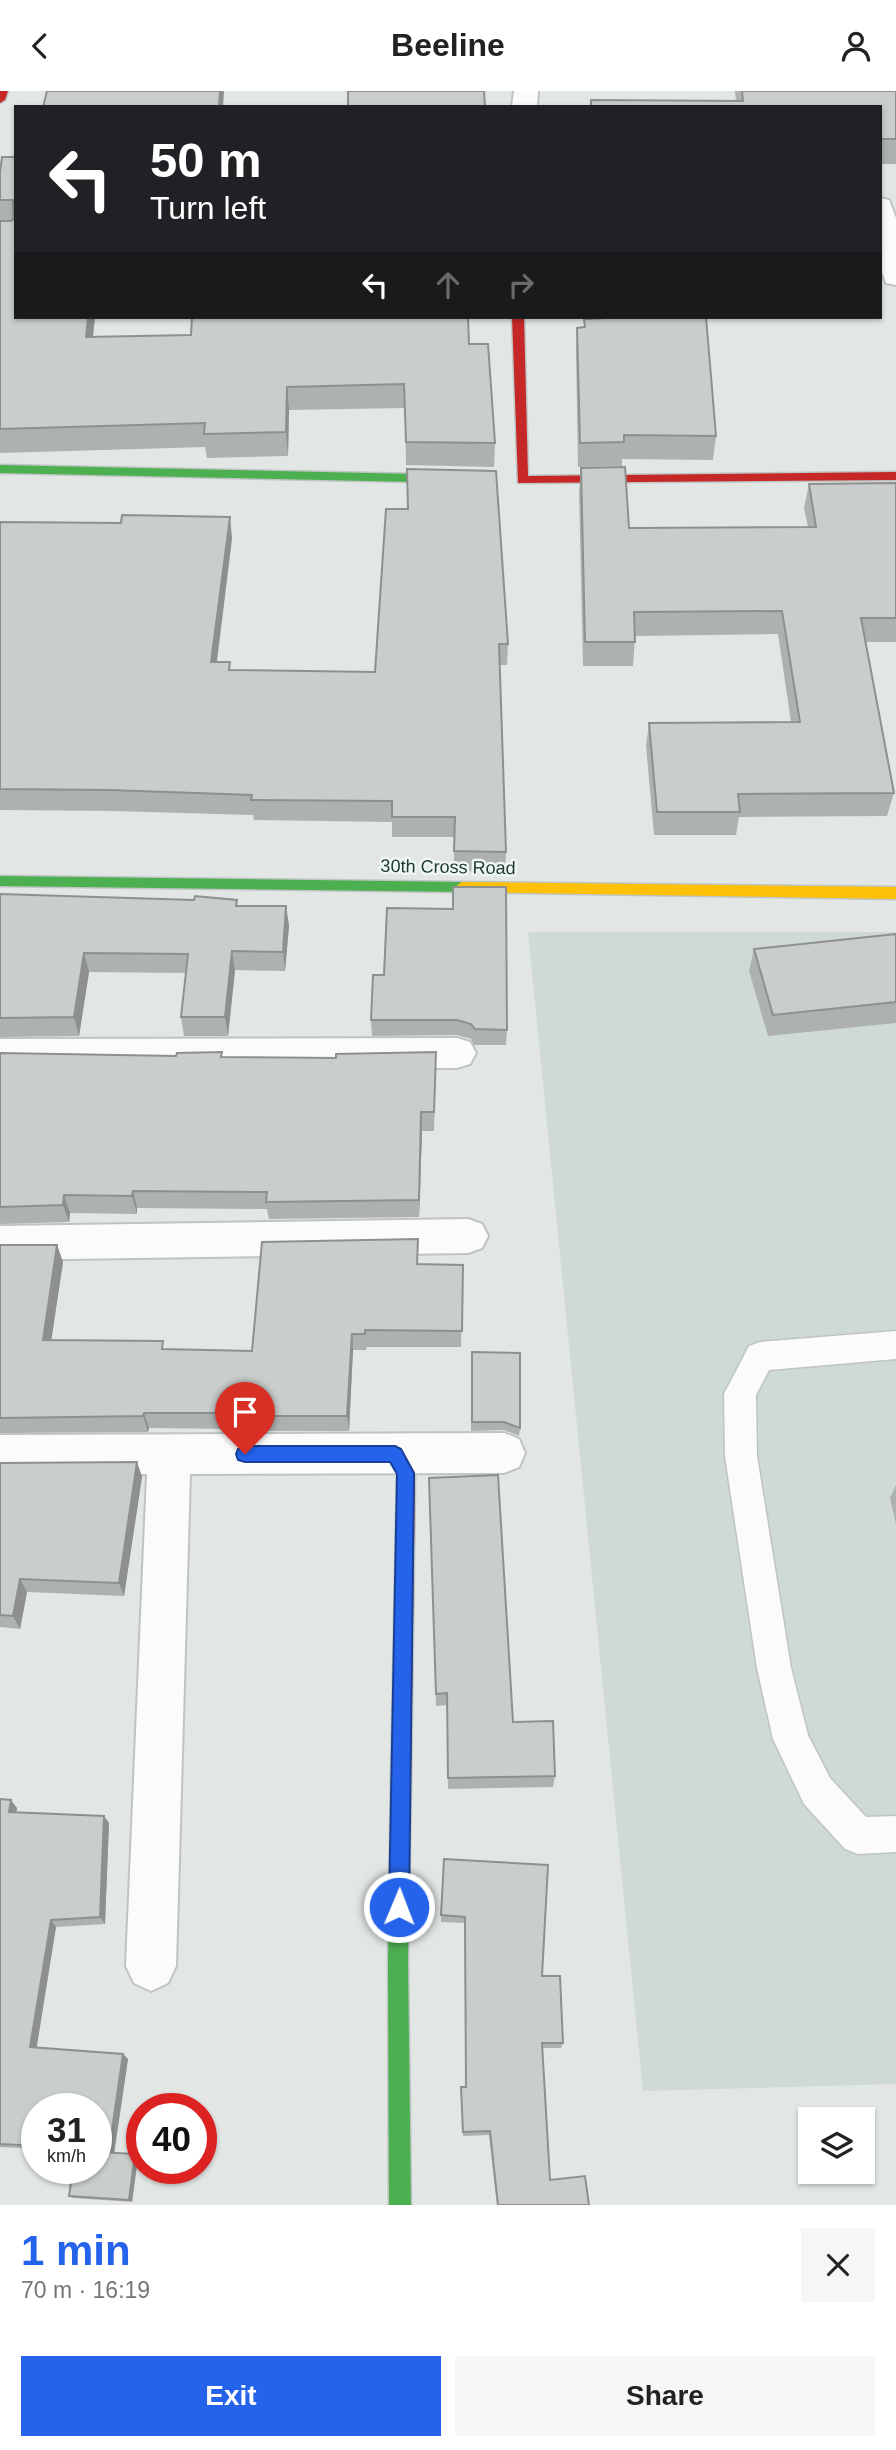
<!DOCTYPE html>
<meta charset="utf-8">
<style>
body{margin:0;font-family:Arial,sans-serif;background:#f6f6f6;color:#222;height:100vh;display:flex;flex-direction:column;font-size:26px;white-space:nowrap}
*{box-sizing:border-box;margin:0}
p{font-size:23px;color:#767676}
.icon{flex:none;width:38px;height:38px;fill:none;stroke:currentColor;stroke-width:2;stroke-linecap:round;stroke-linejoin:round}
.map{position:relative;height:2114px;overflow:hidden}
.sheet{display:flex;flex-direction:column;background:#fff;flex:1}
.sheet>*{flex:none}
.banner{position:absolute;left:14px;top:14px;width:868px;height:214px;border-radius:0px;box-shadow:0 2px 5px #0004;background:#202124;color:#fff;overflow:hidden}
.tools{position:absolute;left:798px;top:2016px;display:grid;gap:14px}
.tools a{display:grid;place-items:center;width:77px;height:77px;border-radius:0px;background:#fff;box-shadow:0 2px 5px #0004;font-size:35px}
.speed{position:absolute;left:21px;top:2002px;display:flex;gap:14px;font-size:35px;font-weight:700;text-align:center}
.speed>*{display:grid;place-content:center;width:91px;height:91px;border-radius:50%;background:#fff;box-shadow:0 2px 5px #0004;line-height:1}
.speed small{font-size:18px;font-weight:400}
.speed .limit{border:10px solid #d22;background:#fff;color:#111}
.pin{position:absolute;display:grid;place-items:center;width:60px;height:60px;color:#fff;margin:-72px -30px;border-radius:50% 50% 50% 0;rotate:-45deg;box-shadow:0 0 7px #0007}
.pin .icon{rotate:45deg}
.me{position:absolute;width:77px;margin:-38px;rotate:1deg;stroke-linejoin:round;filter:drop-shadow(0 0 5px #0008)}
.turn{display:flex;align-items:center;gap:24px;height:147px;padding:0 21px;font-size:32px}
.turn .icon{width:91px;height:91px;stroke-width:2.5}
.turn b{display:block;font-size:49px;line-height:60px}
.lanes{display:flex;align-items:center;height:66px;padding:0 21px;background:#0003;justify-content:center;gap:35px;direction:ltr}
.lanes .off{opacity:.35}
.round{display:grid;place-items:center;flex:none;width:74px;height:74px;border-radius:0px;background:#f6f6f6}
.headline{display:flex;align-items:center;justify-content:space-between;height:119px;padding:0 21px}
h1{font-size:42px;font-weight:700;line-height:52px;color:#2563eb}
.button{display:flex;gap:14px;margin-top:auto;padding:14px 21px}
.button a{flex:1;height:80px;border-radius:0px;background:#2563eb;color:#fff;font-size:28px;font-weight:700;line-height:80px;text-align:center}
.button a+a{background:#f6f6f6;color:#222}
header{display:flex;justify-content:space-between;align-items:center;height:91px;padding:0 21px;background:#fff;font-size:32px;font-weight:700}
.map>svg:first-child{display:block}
.built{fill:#cfd9d5}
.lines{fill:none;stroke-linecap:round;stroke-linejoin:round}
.lane-casing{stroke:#bfc4c2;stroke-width:3}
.street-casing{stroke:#bfc4c2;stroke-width:4}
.fast-casing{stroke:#bec5c2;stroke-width:3}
.slow-casing{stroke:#bec5c2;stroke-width:3}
.jam-casing{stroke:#bec5c2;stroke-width:3}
.lane{fill:#fbfbfb;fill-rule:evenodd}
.street{fill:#fbfbfb;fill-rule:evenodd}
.fast{fill:#4caf50;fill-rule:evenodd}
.slow{fill:#ffc107;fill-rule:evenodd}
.jam{fill:#c62828;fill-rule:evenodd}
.wall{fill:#adb1af}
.shaded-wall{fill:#8d908f}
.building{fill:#c9cecc;stroke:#8d908f;stroke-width:2}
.route{fill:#2563eb;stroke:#184099;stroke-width:2}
.labels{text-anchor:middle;stroke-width:5;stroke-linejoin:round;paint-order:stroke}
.street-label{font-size:18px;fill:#203a34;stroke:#eff7f3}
</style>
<header><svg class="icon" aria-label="back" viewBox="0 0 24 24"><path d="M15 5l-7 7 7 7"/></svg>Beeline<svg class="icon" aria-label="person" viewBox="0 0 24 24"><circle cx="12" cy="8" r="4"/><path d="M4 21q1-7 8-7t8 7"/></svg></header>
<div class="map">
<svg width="896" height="2114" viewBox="0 0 896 2114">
<rect width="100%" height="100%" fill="#e2e7e5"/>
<!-- built -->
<path class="built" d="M 528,841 L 896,841 L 896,1993 L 643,2000 Z"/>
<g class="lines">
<defs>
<path id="lane" d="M 896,1240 L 896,1268 L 769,1279 L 756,1304 L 757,1365 L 791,1577 L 808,1644 L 830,1687 L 866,1726 L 896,1725 L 896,1761 L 858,1763 L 845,1758 L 804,1713 L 773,1648 L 757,1577 L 725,1365 L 724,1303 L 749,1255 L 760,1251 Z"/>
<path id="street" d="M 514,0 L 538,0 L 537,16 L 512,16 Z
M 880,107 L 889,109 L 896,127 L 896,194 L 886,192 L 880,176 Z
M 457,947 L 470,951 L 476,962 L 470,973 L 457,977 L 0,978 L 0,948 Z
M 468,1128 L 482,1133 L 488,1145 L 482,1157 L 468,1162 L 0,1169 L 0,1135 Z
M 504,1342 L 519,1348 L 525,1362 L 519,1376 L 504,1382 L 190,1383 L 176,1875 L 168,1892 L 151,1900 L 134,1892 L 126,1875 L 147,1383 L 0,1384 L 0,1344 Z"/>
<path id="fast" d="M 0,374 L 460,384 L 466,388 L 460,392 L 0,382 Z
M 0,785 L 462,791 L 469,796 L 462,801 L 0,795 Z
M 401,1681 L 408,1684 L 411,1691 L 408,1870 L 411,2114 L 389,2114 L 388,1870 L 391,1691 L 394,1684 Z"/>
<path id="slow" d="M 462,791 L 896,796 L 896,808 L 462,801 L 455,796 Z"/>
<path id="jam" d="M 0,0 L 8,0 L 5,9 L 0,12 Z
M 512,226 L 524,226 L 528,385 L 896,381 L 896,389 L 518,392 Z
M 395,1355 L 401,1357 L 415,1382 L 411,1691 L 408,1698 L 401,1701 L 394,1698 L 391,1691 L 397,1383 L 386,1363 L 389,1357 Z"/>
</defs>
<!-- lane casing -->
<use href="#lane" class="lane-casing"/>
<!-- street casing -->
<use href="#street" class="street-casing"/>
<!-- fast casing -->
<use href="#fast" class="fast-casing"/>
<!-- slow casing -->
<use href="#slow" class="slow-casing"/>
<!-- jam casing -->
<use href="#jam" class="jam-casing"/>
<!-- lane -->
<use href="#lane" class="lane"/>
<!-- street -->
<use href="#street" class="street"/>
<!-- fast -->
<use href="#fast" class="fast"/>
<!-- slow -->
<use href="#slow" class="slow"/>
<!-- jam -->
<use href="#jam" class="jam"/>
</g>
<!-- wall -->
<path class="wall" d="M 735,0 L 896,0 L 896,73 L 880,73 L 880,16 L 590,16 L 591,9 L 736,10 Z
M 16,66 L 16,226 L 95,226 L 93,246 L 469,253 L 495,352 L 494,376 L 406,374 L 405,317 L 289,319 L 288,365 L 207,367 L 205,356 L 0,362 L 0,81 Z
M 603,226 L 706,226 L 716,345 L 713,369 L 622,368 L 622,375 L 578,376 L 576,261 L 577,237 L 584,236 L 584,228 L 603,227 Z
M 581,377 L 629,437 L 808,436 L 804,417 L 809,393 L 896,392 L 896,551 L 866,551 L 894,702 L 887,725 L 739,726 L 736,744 L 654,744 L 646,655 L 649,632 L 791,631 L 778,543 L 635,545 L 633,575 L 583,575 L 579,401 Z
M 386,418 L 508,553 L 507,574 L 500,574 L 506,761 L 505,781 L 454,780 L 454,746 L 392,746 L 392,731 L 254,729 L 253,724 L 114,720 L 0,719 L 0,431 L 232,447 L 217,571 L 231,579 L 375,581 Z
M 0,803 L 238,815 L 286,815 L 289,835 L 285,880 L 235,879 L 228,945 L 184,945 L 181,926 L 186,882 L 89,881 L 79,945 L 0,946 Z
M 896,843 L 896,932 L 768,945 L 749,880 L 754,858 Z
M 373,884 L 507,939 L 506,954 L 474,954 L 471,948 L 457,944 L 372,945 L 371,929 Z
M 0,962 L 222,966 L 436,980 L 434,1040 L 422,1040 L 419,1126 L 269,1128 L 267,1118 L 137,1117 L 137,1123 L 70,1122 L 69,1131 L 0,1133 Z
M 0,1154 L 57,1154 L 63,1171 L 51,1249 L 165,1258 L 252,1260 L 418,1173 L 463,1174 L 461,1256 L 367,1256 L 366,1259 L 353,1259 L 349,1340 L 234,1340 L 233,1338 L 149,1337 L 148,1341 L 0,1342 Z
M 472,1261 L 520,1337 L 519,1345 L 504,1339 L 471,1340 Z
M 137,1371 L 142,1386 L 124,1505 L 27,1501 L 20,1538 L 0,1536 L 0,1372 Z
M 429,1387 L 513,1631 L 555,1685 L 553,1696 L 448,1698 L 447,1614 L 436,1615 Z
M 896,1394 L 896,1433 L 890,1407 Z
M 0,1708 L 17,1717 L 16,1721 L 104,1725 L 109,1732 L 105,1833 L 56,1836 L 36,1957 L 123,1963 L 128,1968 L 114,2062 L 135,2063 L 138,2066 L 132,2111 L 73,2107 L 69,2105 L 96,2077 L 96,2018 L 37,2018 L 37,2058 L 0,2056 Z
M 444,1768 L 542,1885 L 563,1952 L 561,1957 L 542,1957 L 550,2089 L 589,2114 L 497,2114 L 489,2044 L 463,2045 L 461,1996 L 466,1996 L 464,1832 L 441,1831 Z"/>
<!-- shaded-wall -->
<path class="shaded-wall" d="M 220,0 L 224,0 L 223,16 L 219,16 Z
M 88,226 L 95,226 L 90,270 L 86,246 Z
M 287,296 L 289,319 L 288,365 L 286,341 Z
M 230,426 L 232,447 L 214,592 L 211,571 Z
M 286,815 L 289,835 L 285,880 L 283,861 Z
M 232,860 L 235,879 L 228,945 L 225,926 Z
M 84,862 L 89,881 L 79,945 L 74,926 Z
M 421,1021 L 422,1040 L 419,1126 L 419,1109 Z
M 133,1100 L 137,1117 L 137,1123 L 132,1105 Z
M 64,1104 L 70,1122 L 69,1131 L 63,1114 Z
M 57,1154 L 63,1171 L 49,1265 L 43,1249 Z
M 352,1243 L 353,1259 L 349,1340 L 347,1325 Z
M 144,1322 L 149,1337 L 148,1341 L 143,1325 Z
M 137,1371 L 142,1386 L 124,1505 L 119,1492 Z
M 20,1488 L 27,1501 L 20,1538 L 13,1525 Z
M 11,1709 L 17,1717 L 15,1729 L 9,1721 Z
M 104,1725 L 109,1732 L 105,1833 L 100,1826 Z
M 51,1829 L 56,1836 L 36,1961 L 30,1956 Z
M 123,1963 L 128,1968 L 114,2063 L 109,2060 Z
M 135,2063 L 138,2066 L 132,2111 L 129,2109 Z"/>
<!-- building -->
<path class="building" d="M 47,0 L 220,0 L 219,16 L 43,16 Z
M 348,0 L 484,0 L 485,16 L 348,16 Z
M 742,0 L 896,0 L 896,48 L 880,48 L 880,16 L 591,16 L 591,9 L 743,10 Z
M 2,66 L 16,66 L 16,226 L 88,226 L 86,246 L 191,244 L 192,226 L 468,226 L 469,253 L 488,253 L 495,352 L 406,351 L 404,293 L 287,296 L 286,341 L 204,343 L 205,332 L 0,338 L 0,130 L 11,130 L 14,127 L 13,109 L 0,109 L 0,81 Z
M 607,226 L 706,226 L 716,345 L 624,344 L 624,351 L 580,352 L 577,237 L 585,236 L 584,228 L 607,227 Z
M 625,376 L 629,437 L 816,436 L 809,393 L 896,392 L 896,527 L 861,527 L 894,702 L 738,703 L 740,721 L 657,721 L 649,632 L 800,631 L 782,520 L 634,521 L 635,551 L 585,551 L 581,377 Z
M 407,378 L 496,380 L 508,553 L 499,553 L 506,761 L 454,760 L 455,726 L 392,726 L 392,710 L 251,709 L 252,704 L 110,699 L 0,698 L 0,431 L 121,432 L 122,424 L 230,426 L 211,571 L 230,571 L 229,579 L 375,581 L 386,418 L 408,418 Z
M 453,796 L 506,796 L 507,939 L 475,938 L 471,933 L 457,929 L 371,929 L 373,884 L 384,884 L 387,817 L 453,818 Z
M 0,803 L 194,809 L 195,805 L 237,809 L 236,815 L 286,815 L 283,861 L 232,860 L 225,926 L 181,926 L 188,863 L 84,862 L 74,926 L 0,927 Z
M 896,843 L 896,911 L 773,924 L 754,858 Z
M 222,961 L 221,966 L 336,967 L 336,963 L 436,961 L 434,1021 L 421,1021 L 419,1109 L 266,1111 L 267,1101 L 133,1100 L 132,1105 L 64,1104 L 63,1114 L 0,1116 L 0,962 L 176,965 L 177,962 Z
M 418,1148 L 417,1173 L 463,1174 L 462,1240 L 365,1239 L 365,1243 L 352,1243 L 347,1325 L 230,1325 L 231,1322 L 144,1322 L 143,1325 L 0,1327 L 0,1154 L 57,1154 L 43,1249 L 163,1250 L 162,1258 L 252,1260 L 262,1151 Z
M 472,1261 L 520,1262 L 520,1337 L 504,1331 L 472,1331 Z
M 137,1371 L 119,1492 L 20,1488 L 13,1525 L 0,1524 L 0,1372 Z
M 498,1384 L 513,1631 L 553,1630 L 555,1685 L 448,1687 L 447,1602 L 436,1603 L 429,1387 Z
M 0,1708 L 11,1709 L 9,1721 L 104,1725 L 100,1826 L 51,1829 L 30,1956 L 123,1963 L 109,2060 L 96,2059 L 96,2018 L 37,2018 L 37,2055 L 0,2053 Z
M 444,1768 L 548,1774 L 542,1885 L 560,1885 L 563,1952 L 542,1952 L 550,2089 L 585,2085 L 589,2114 L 498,2114 L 490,2040 L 463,2041 L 461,1996 L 466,1996 L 465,1826 L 441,1824 Z
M 96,2061 L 135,2063 L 129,2109 L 69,2105 L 73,2077 L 96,2077 Z"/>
<!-- route -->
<path class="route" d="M 245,1355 L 395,1355 L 401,1358 L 414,1382 L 409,1816 L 406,1823 L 399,1826 L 392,1823 L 389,1816 L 397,1383 L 390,1371 L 245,1371 L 238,1369 L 236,1363 L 238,1358 Z"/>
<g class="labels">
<!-- street labels -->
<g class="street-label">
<text transform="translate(448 776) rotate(1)" y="6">30th Cross Road</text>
</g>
</g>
</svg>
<div class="tools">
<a><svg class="icon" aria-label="layers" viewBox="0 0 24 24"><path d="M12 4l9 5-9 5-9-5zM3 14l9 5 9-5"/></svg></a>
</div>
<div class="speed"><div>31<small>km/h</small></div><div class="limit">40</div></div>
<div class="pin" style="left:245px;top:1363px;background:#d93025"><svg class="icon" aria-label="arrive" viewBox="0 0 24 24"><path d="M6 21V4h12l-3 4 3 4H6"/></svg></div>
<svg class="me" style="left:399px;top:1816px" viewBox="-20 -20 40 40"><circle r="17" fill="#2563eb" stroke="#fff" stroke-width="3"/><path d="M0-11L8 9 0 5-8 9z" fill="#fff"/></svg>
<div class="banner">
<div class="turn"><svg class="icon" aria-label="left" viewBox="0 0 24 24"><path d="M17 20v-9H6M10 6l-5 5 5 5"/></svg><div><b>50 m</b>Turn left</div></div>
<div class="lanes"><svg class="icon" aria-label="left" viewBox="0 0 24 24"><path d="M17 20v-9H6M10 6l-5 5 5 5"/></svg><svg class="icon off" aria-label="ahead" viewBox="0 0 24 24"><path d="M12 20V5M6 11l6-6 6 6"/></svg><svg class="icon off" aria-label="right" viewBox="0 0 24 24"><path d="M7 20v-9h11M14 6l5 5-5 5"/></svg></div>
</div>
</div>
<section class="sheet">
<div class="headline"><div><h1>1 min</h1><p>70 m · 16:19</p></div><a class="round"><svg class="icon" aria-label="close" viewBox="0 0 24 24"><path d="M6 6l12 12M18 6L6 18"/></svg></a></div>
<div class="button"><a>Exit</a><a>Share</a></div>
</section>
